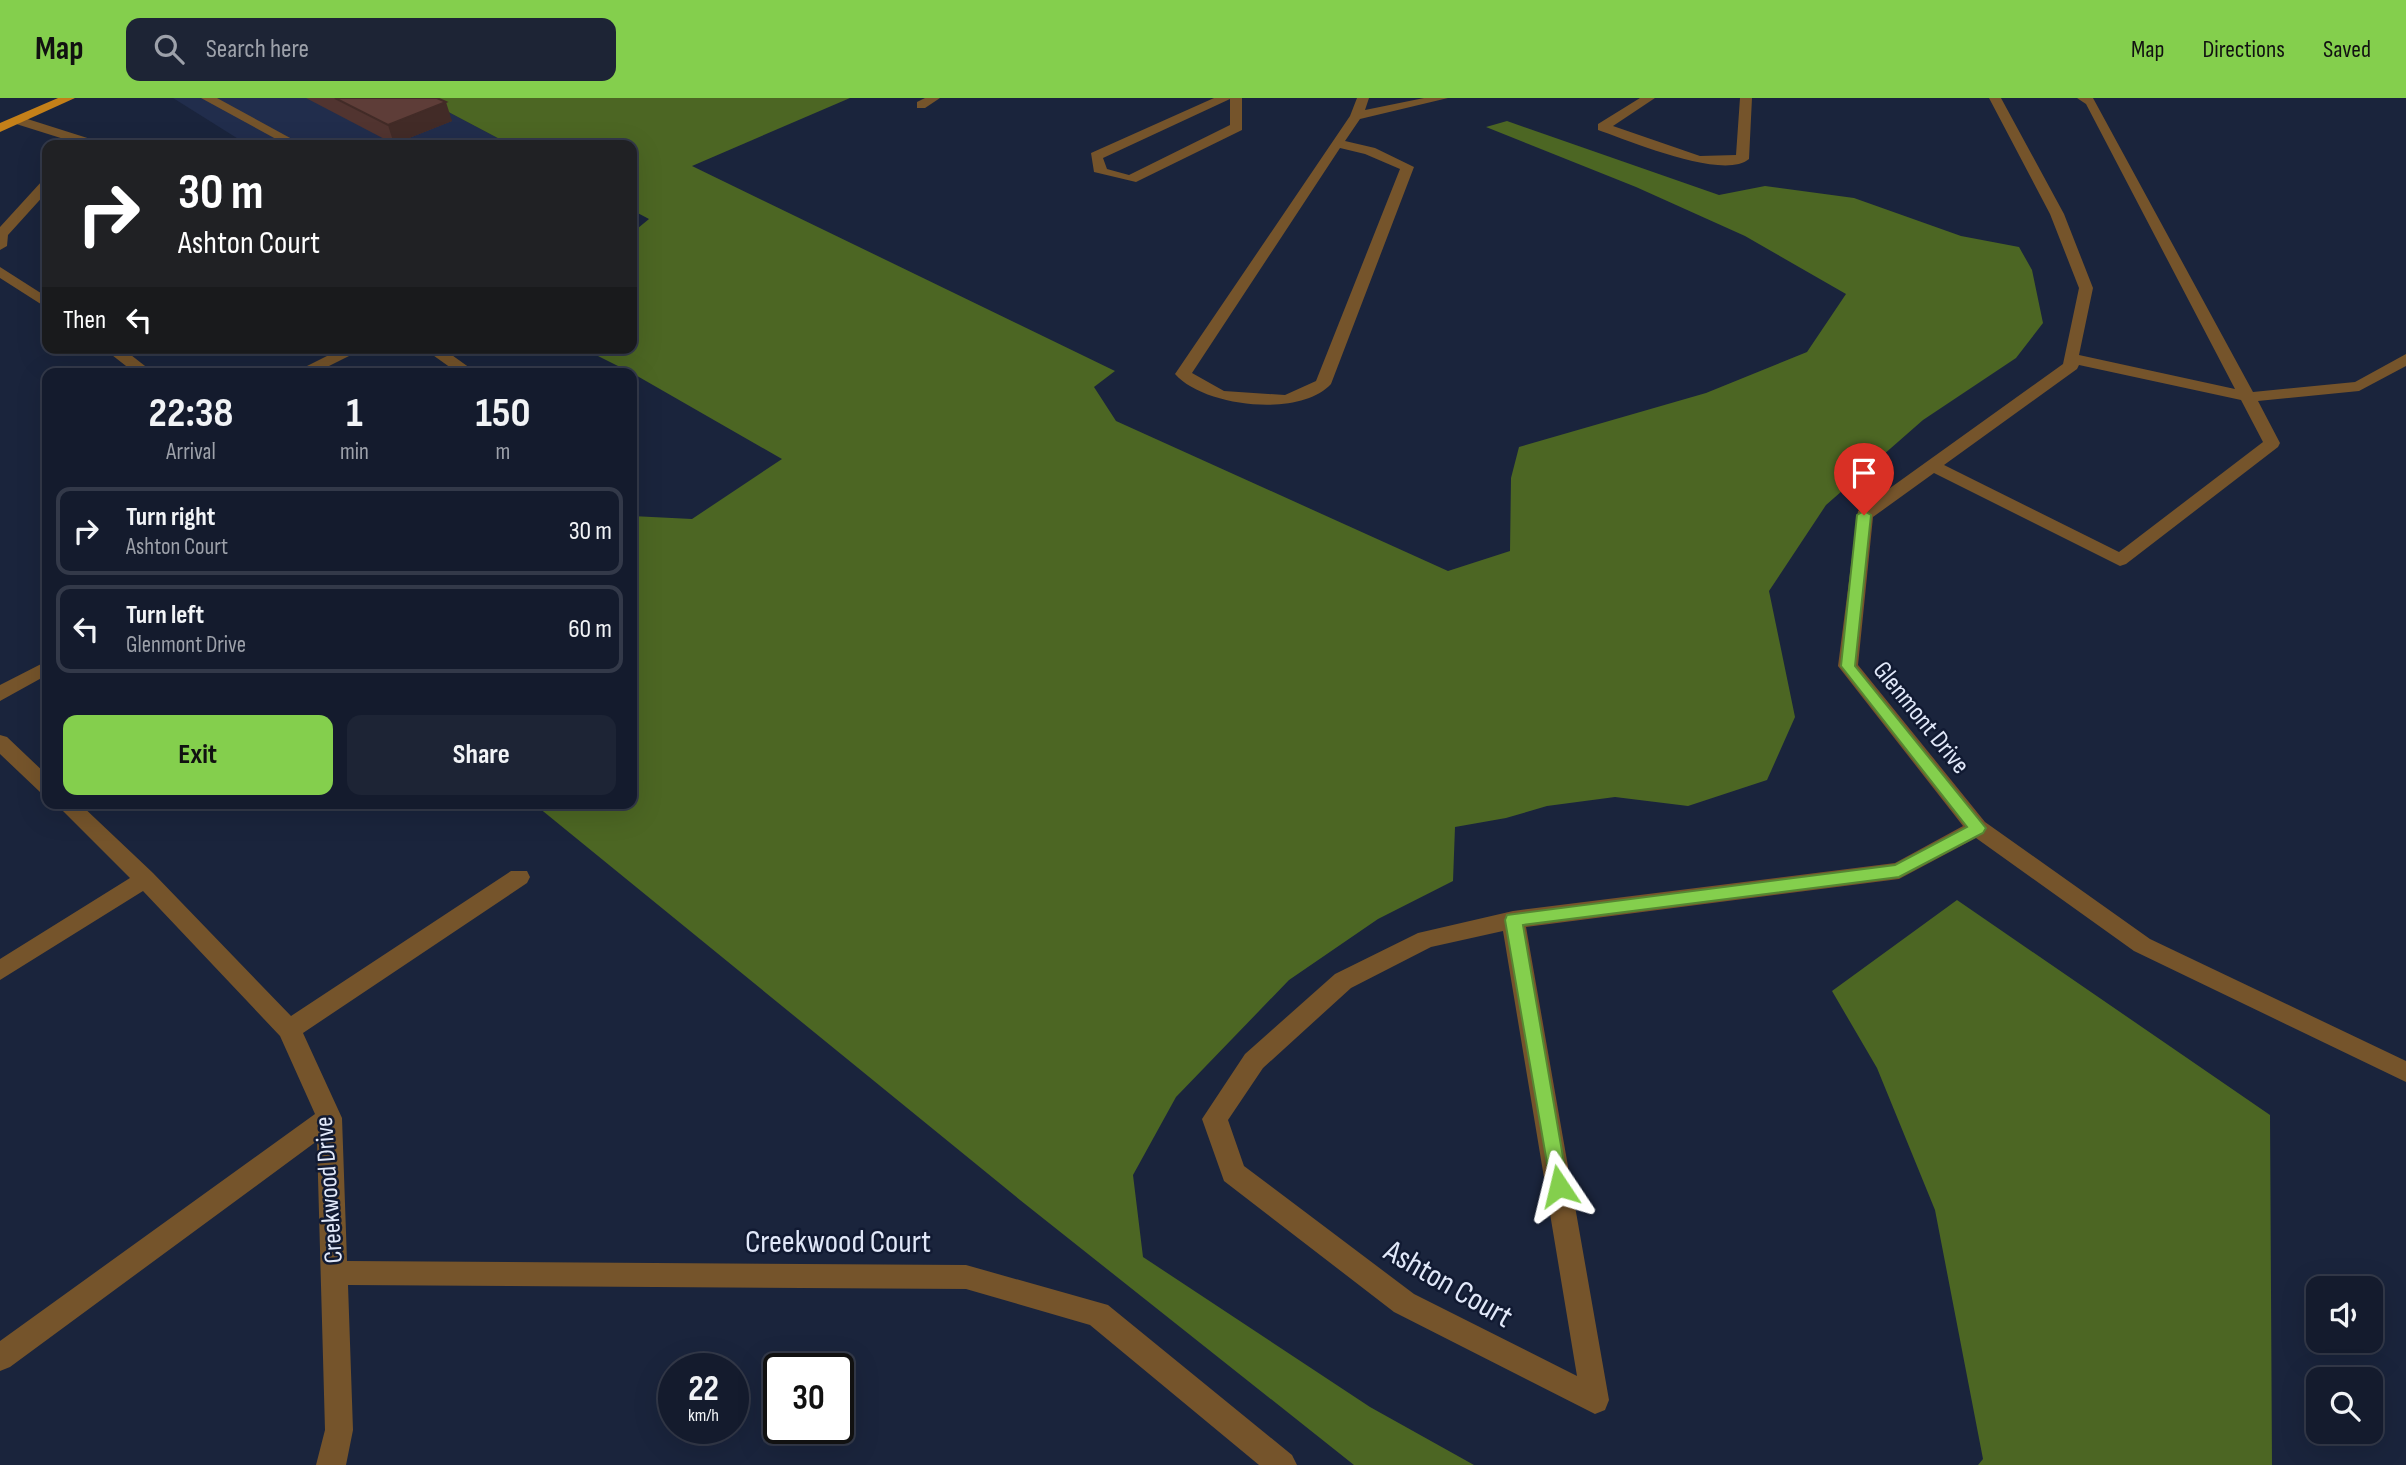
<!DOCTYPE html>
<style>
body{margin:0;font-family:"Sofia Sans Condensed",sans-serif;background:#1d2435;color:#f1f3f6;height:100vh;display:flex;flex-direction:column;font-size:26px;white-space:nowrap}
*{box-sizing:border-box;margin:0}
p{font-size:23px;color:#9da1aa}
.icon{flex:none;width:38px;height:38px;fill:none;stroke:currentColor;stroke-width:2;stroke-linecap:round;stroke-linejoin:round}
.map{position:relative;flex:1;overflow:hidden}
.details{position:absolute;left:42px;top:270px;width:595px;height:441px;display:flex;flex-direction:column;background:#141b2d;border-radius:14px;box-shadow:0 7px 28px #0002,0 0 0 2px #333949}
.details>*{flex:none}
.banner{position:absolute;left:42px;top:42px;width:595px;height:214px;border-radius:14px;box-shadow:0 7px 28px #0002,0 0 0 2px #333949;background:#202124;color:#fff;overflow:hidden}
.controls{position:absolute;left:2306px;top:1178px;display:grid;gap:14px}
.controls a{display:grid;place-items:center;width:77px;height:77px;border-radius:14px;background:#141b2d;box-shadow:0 7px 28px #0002,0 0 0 2px #333949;font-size:35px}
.speed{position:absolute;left:658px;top:1255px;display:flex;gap:14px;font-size:35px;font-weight:700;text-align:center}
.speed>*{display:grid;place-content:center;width:91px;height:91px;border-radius:50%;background:#141b2d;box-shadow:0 7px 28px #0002,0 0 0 2px #333949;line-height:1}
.speed small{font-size:18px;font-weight:400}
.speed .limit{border:4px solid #111;border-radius:10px;background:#fff;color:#111}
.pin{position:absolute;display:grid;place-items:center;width:60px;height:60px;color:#fff;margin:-72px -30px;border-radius:50% 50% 50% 0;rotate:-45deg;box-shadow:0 0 7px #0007}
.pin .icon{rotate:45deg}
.me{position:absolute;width:77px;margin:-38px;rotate:350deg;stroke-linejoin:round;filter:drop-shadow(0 0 5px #0008)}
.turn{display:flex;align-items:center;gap:24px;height:147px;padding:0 21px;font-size:32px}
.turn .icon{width:91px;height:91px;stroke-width:2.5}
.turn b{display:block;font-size:49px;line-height:60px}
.then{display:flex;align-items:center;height:66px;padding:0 21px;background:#0003;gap:14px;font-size:26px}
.eta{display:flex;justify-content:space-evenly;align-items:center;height:119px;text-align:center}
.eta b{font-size:42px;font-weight:700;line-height:49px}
.cta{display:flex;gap:14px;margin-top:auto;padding:14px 21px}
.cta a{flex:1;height:80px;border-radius:14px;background:#84cf4d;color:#111;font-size:28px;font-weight:700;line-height:80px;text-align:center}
.cta a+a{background:#1d2435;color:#f1f3f6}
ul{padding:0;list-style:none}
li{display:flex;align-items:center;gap:21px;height:88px;margin:0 14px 10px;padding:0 7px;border:4px solid #333949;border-radius:14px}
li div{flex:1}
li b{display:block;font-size:26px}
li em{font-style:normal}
header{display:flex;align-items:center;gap:42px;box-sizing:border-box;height:98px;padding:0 35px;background:#84cf4d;color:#111}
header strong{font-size:33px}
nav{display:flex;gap:38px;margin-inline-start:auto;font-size:24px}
.search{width:490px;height:63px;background:#1d2435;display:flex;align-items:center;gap:18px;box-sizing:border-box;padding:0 24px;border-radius:14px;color:#9da1aa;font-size:26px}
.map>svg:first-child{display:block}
.built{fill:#212d4c}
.forest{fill:#4c6623}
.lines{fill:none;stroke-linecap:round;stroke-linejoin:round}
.lane{fill:#75542b;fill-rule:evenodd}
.street{fill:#75542b;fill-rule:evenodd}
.primary{fill:#c48019;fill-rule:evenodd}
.wall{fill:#513430}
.shaded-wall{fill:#422b27}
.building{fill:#5e3d38;stroke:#422b27;stroke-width:2}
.route{fill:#84cf4d;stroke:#568732;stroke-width:2}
.labels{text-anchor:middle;stroke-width:5;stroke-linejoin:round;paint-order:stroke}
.street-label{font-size:26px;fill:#e1e8f9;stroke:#111a32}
.near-street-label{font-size:32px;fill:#e1e8f9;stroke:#111a32}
</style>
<header>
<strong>Map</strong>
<div class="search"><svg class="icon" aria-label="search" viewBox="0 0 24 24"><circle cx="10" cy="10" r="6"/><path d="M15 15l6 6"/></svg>Search here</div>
<nav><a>Map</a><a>Directions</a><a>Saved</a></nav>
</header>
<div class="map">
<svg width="2406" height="1367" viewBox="0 0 2406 1367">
<rect width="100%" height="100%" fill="#1a243c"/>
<!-- built -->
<path class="built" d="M 173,0 L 422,0 L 511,47 L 248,47 Z"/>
<!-- forest -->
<path class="forest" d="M 422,0 L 850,0 L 692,68 L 1115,273 L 1094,289 L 1116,323 L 1448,473 L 1510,453 L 1511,380 L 1519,349 L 1706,295 L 1807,254 L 1846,196 L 1745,138 L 1636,89 L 1486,29 L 1507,23 L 1719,97 L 1765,88 L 1854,100 L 1961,138 L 2019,149 L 2032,172 L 2043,225 L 2016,260 L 1923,322 L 1826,407 L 1769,493 L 1795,619 L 1767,682 L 1688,708 L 1615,699 L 1547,708 L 1506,720 L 1455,729 L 1453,783 L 1378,821 L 1289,882 L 1176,999 L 1133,1077 L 1143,1159 L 1370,1309 L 1474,1367 L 1354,1367 L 1020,1102 L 533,705 L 632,705 L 632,418 L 692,421 L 782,361 L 632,275 L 582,250 L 632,250 L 632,135 L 649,121 L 632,112 L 632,47 L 511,47 Z
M 1957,802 L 2270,1017 L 2272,1367 L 1978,1367 L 1983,1361 L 1935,1112 L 1877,970 L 1832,893 Z"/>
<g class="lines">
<!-- lane -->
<path class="lane" d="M 201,0 L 217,0 L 303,47 L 287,47 Z
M 925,0 L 940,0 L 925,10 L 917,10 L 917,4 Z
M 18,18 L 100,44 L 102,47 L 83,47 L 13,25 L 12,22 Z
M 47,82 L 47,94 L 8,137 L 7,148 L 0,152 L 0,129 L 42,83 Z
M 0,169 L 47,199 L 47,210 L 0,180 Z
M 103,250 L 122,250 L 154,275 L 135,275 Z
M 343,250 L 365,250 L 315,275 L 293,275 Z
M 423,250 L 442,250 L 477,275 L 458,275 Z"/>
<!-- street -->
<path class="street" d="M 1214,0 L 1242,0 L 1242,32 L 1136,84 L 1094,74 L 1091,55 ZM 1230,1 L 1230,27 L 1129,77 L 1107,71 L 1103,60 Z
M 1357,0 L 1369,0 L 1365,12 L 1424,0 L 1448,0 L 1360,21 L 1345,43 L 1375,50 L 1414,69 L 1331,286 C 1300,320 1204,309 1175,276 L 1350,18 ZM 1340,50 L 1365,56 L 1400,71 L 1316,283 L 1285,297 L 1224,293 L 1192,275 Z
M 1640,0 L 1655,0 L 1613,28 L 1700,58 L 1736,57 L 1740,0 L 1752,0 L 1749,61 C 1723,83 1628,42 1598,32 L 1598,26 Z
M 1989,0 L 2001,0 L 2064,116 L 2093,190 L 2079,257 L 2235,291 L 2086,6 L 2077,0 L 2093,0 L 2253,294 L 2355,284 L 2406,256 L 2406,268 L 2359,293 L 2258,303 L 2280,345 L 2278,349 L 2126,466 L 2120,468 L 1934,375 L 1873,419 L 1858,567 L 1985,724 L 2150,841 L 2406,963 L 2406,984 L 2134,853 L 1976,740 L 1899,781 L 1526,829 L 1609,1302 L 1605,1312 L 1595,1316 L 1394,1214 L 1224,1083 L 1202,1021 L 1245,956 L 1335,876 L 1418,835 L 1513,813 L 1895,765 L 1963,728 L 1838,568 L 1858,413 L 2063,266 L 2079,190 L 2050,116 ZM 2079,267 L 2241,302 L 2263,344 L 2119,454 L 1944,367 L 2077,271 ZM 1503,833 L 1577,1278 L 1414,1196 L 1244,1068 L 1228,1022 L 1263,970 L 1351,890 L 1431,849 Z
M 47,563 L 47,577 L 0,603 L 0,587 Z
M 0,637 L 7,639 L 47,677 L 47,696 L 40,694 L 0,656 Z
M 55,705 L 79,705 L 153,775 L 291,918 L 511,773 L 527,773 L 530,779 L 527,785 L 303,935 L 342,1020 L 347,1163 L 966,1167 L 1108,1207 L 1292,1357 L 1297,1367 L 1259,1367 L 1090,1227 L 966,1191 L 348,1187 L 353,1332 L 346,1367 L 316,1367 L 325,1332 L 317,1043 L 10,1269 L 0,1273 L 0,1243 L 315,1016 L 280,938 L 143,793 L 0,882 L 0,861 L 130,780 Z"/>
<!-- primary -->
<path class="primary" d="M 58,0 L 75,0 L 0,34 L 0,25 Z"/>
</g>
<!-- wall -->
<path class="wall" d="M 306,0 L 437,0 L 452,23 L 394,46 Z"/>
<!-- shaded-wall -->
<path class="shaded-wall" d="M 446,4 L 452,23 L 394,46 L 388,27 Z"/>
<!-- building -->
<path class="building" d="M 335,0 L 437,0 L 446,4 L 388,27 Z"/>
<!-- route -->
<path class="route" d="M 1864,413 L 1871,417 L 1855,568 L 1986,730 L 1983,735 L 1899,779 L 1523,827 L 1568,1088 L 1566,1094 L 1559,1097 L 1552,1094 L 1505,822 L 1507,817 L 1895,767 L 1967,729 L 1841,568 L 1857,417 Z"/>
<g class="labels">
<!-- street labels -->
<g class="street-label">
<text transform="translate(1922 619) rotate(51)" y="9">Glenmont Drive</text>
<text transform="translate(328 1092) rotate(-94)" y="9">Creekwood Drive</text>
</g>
<!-- near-street labels -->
<g class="near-street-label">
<text x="838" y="1154">Creekwood Court</text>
<text transform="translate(1449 1185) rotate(30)" y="11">Ashton Court</text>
</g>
</g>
</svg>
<div class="controls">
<a><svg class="icon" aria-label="sound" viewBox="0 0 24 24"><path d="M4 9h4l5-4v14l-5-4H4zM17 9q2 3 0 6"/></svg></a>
<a><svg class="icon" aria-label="search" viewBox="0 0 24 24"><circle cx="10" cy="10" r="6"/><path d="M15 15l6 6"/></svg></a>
</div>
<div class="speed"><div>22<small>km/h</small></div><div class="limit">30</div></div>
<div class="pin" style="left:1864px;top:417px;background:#d93025"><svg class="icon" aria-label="arrive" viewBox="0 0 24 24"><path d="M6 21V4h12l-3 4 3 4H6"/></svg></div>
<svg class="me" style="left:1559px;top:1088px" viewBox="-20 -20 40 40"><path d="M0-17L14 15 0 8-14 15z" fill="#84cf4d" stroke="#fff" stroke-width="4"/></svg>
<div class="banner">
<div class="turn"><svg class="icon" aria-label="right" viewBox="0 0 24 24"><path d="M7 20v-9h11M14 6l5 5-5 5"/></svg><div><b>30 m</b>Ashton Court</div></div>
<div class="then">Then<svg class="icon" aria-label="left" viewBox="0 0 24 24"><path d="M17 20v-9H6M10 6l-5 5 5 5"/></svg></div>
</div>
<section class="details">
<div class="eta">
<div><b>22:38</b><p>Arrival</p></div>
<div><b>1</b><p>min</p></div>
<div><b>150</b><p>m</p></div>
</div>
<ul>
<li><svg class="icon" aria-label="right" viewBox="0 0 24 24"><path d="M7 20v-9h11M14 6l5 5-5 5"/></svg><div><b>Turn right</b><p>Ashton Court</p></div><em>30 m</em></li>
<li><svg class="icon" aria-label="left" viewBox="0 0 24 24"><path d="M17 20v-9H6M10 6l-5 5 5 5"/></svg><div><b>Turn left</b><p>Glenmont Drive</p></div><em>60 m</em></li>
</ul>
<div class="cta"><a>Exit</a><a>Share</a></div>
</section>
</div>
